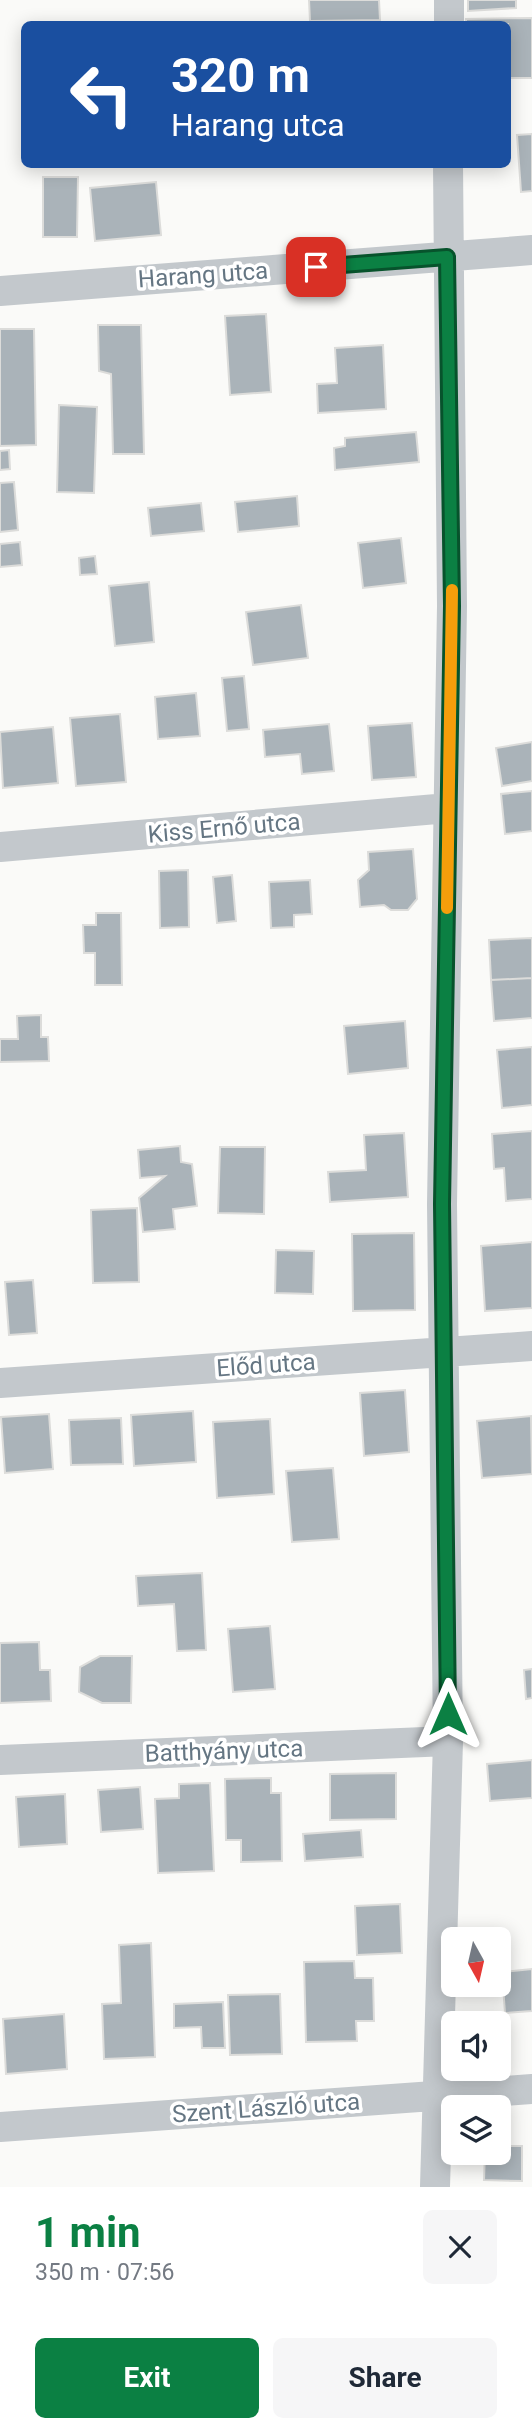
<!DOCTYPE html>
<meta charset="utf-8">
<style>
body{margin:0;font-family:Roboto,sans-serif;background:#f6f6f7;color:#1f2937;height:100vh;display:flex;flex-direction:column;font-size:26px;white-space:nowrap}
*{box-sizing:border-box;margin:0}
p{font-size:23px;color:#747a83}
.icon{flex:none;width:38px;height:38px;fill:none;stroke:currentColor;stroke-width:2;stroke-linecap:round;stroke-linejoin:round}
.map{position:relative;height:2187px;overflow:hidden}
.sheet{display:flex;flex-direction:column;background:#fff;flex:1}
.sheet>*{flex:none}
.guide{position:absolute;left:21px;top:21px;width:490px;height:147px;border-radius:10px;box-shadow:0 4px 18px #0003;background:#1a4fa0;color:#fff;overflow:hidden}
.needle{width:46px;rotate:172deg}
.tools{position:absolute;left:441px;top:1927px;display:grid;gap:14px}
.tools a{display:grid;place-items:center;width:70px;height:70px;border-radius:10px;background:#fff;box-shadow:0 4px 18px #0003;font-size:35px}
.pin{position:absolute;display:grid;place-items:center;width:60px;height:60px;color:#fff;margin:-30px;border-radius:14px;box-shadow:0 4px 10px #0006}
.me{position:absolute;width:77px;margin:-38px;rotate:0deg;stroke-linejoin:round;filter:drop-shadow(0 0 5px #0008)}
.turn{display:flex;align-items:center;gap:24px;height:147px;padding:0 35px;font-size:32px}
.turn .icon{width:91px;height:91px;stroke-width:2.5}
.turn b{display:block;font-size:49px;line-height:60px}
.round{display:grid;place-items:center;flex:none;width:74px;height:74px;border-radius:10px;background:#f6f6f7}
.overview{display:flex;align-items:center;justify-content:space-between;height:119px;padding:0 35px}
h1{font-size:42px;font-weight:700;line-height:52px;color:#0b8043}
.action{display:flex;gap:14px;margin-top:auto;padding:14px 35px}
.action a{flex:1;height:80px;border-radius:10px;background:#0b8043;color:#fff;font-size:28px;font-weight:700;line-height:80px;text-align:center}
.action a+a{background:#f6f6f7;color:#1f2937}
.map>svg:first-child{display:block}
.building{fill:#aab3b9;stroke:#dcdcda;stroke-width:2}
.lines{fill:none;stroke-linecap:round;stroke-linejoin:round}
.minor{stroke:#c3c8cc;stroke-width:30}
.route-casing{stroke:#07532c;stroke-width:18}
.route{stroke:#0b8043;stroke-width:12}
.slow{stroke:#f59e0b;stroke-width:12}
.labels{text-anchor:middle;stroke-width:7;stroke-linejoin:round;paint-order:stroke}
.street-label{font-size:24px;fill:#657683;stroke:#fff}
</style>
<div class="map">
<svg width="532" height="2187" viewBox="0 0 532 2187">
<rect width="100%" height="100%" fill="#fafaf8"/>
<!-- building -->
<path class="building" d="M 309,0 L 379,0 L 380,20 L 310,21 Z
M 468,0 L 516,0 L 516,8 L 468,11 Z
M 532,18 L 532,78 L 508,78 L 508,24 L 466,24 L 466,19 Z
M 532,134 L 532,191 L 521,192 L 517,135 Z
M 43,177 L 78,177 L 77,237 L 43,237 Z
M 156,182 L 161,235 L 95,241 L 90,188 Z
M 266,314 L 271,392 L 230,395 L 225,316 Z
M 98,325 L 141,325 L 144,454 L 113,454 L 111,374 L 99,371 Z
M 0,329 L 34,329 L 36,445 L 0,446 Z
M 383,345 L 386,409 L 318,413 L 317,384 L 337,383 L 335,348 Z
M 59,405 L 97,407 L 94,493 L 57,492 Z
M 416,432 L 419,462 L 335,470 L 334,448 L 345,446 L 345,438 Z
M 9,450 L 10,469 L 0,470 L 0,451 Z
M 14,482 L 18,530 L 0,532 L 0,483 Z
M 297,496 L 299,526 L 238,532 L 235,502 Z
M 201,503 L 204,531 L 151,536 L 148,508 Z
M 401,538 L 406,583 L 363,588 L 358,543 Z
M 20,542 L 22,565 L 0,567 L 0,544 Z
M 95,556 L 97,574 L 80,575 L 79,558 Z
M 149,582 L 154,642 L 115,646 L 109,586 Z
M 301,605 L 308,658 L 253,665 L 246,612 Z
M 244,676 L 249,729 L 227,731 L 222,678 Z
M 196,693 L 200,736 L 158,739 L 155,697 Z
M 120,714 L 126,782 L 76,786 L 70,718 Z
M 412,723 L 416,777 L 372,780 L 368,726 Z
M 329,724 L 334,771 L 302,774 L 300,754 L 265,757 L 263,730 Z
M 53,727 L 58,783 L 3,788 L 0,732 Z
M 532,742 L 532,781 L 502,786 L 496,748 Z
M 532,791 L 532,831 L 505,834 L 501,794 Z
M 413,849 L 417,899 L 408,910 L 391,910 L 384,905 L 360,907 L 358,880 L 369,870 L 368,852 Z
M 188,870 L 189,927 L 160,928 L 159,871 Z
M 232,875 L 236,921 L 217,923 L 213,877 Z
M 310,880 L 312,914 L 294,915 L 294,927 L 271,928 L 269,882 Z
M 96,913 L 121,913 L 122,985 L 95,985 L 95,953 L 84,953 L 83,925 L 96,925 Z
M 532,938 L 532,978 L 491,980 L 489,940 Z
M 532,978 L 532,1018 L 494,1021 L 491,980 Z
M 41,1015 L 41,1037 L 48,1037 L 49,1061 L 0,1062 L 0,1039 L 18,1039 L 17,1016 Z
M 405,1021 L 408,1068 L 348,1074 L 344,1026 Z
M 532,1047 L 532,1105 L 502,1108 L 497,1050 Z
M 532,1131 L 532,1199 L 506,1201 L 504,1168 L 494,1169 L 492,1134 Z
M 404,1133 L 408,1197 L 330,1202 L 328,1172 L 366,1170 L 364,1135 Z
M 180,1146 L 181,1162 L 192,1164 L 197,1206 L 173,1209 L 175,1229 L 143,1232 L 139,1198 L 165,1176 L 140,1178 L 138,1150 Z
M 220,1147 L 265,1147 L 264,1214 L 218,1213 Z
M 137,1208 L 139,1282 L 93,1283 L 91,1210 Z
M 414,1233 L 415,1310 L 353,1311 L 352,1234 Z
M 532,1242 L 532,1308 L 485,1311 L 481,1246 Z
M 276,1250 L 314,1251 L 313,1294 L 275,1293 Z
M 33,1280 L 37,1333 L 9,1335 L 5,1282 Z
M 405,1390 L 409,1452 L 364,1456 L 360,1393 Z
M 193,1411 L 196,1462 L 134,1466 L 131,1415 Z
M 49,1414 L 53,1469 L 5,1473 L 1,1417 Z
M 531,1416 L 532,1474 L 482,1478 L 477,1421 Z
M 121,1418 L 123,1464 L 71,1465 L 69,1420 Z
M 270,1419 L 274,1494 L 217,1498 L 213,1422 Z
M 333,1468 L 339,1539 L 292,1542 L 286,1471 Z
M 202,1573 L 206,1650 L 177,1651 L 174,1604 L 138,1606 L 136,1576 Z
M 270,1626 L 275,1689 L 233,1692 L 228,1629 Z
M 39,1642 L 40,1670 L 50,1670 L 51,1701 L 0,1703 L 0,1643 Z
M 100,1656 L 132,1656 L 131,1703 L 102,1703 L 79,1692 L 80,1667 Z
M 532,1669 L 532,1698 L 526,1699 L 524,1670 Z
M 532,1760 L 532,1798 L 490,1801 L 487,1764 Z
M 396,1773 L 396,1819 L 330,1820 L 330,1774 Z
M 271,1778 L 271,1793 L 281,1793 L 282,1861 L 241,1862 L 241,1840 L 226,1840 L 225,1779 Z
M 210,1783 L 214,1871 L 158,1873 L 155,1799 L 179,1798 L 179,1784 Z
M 140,1787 L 143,1829 L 101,1832 L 98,1790 Z
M 65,1794 L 67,1844 L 19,1847 L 16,1797 Z
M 361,1830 L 363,1857 L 305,1861 L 303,1834 Z
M 400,1904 L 402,1953 L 357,1955 L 355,1906 Z
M 151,1943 L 155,2057 L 104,2059 L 102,2004 L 121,2003 L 119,1945 Z
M 354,1961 L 355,1978 L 373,1978 L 374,2021 L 356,2021 L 357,2041 L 306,2042 L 304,1962 Z
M 532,1969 L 532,2011 L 505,2013 L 502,1972 Z
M 280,1994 L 282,2054 L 230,2055 L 228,1995 Z
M 223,2002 L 225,2048 L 202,2048 L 201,2027 L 174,2028 L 174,2004 Z
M 64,2014 L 67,2069 L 6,2074 L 3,2019 Z
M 499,2146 L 522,2146 L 522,2181 L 484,2180 L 485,2152 L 499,2152 Z"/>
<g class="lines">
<!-- minor -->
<path class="minor" d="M 449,24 L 449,0
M 0,291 L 532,250
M 0,847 L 448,808
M 0,1383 L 532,1346
M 0,1760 L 448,1741
M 0,2127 L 532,2089
M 435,2187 L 448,1741 L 442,1204 L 452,606 L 448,164"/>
</g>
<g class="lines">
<defs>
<path id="route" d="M 316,267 L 447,257 L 452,606 L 442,1204 L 448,1714"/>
</defs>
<!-- route casing -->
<use href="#route" class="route-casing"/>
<!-- route -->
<use href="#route" class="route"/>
<!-- slow -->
<path class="slow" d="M 447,908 L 452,590"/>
</g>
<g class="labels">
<!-- street labels -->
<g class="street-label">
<text transform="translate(203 275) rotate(-4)" y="8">Harang utca</text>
<text transform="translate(224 828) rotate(-5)" y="8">Kiss Ernő utca</text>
<text transform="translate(266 1365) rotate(-4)" y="8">Előd utca</text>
<text transform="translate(224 1751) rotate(-2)" y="8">Batthyány utca</text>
<text transform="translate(266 2108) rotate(-4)" y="8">Szent László utca</text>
</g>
</g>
</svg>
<div class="tools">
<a><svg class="needle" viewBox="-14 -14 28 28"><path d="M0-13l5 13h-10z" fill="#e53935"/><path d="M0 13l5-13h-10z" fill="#747a83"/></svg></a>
<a><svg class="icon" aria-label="sound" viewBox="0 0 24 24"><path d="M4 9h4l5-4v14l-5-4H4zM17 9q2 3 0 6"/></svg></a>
<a><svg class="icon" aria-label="layers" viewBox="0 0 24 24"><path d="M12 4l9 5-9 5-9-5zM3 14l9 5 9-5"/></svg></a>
</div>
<div class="pin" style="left:316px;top:267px;background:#d93025"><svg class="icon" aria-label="arrive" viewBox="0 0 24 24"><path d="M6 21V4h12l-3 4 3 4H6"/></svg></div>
<svg class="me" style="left:448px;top:1714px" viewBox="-20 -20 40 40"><path d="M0-17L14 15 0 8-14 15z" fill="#0b8043" stroke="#fff" stroke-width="4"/></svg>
<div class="guide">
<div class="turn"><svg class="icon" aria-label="left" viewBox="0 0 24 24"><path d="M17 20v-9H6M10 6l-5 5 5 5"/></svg><div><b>320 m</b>Harang utca</div></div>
</div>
</div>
<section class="sheet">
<div class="overview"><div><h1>1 min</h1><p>350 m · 07:56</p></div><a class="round"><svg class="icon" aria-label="close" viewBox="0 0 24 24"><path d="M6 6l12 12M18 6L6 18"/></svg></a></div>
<div class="action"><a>Exit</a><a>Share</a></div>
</section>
